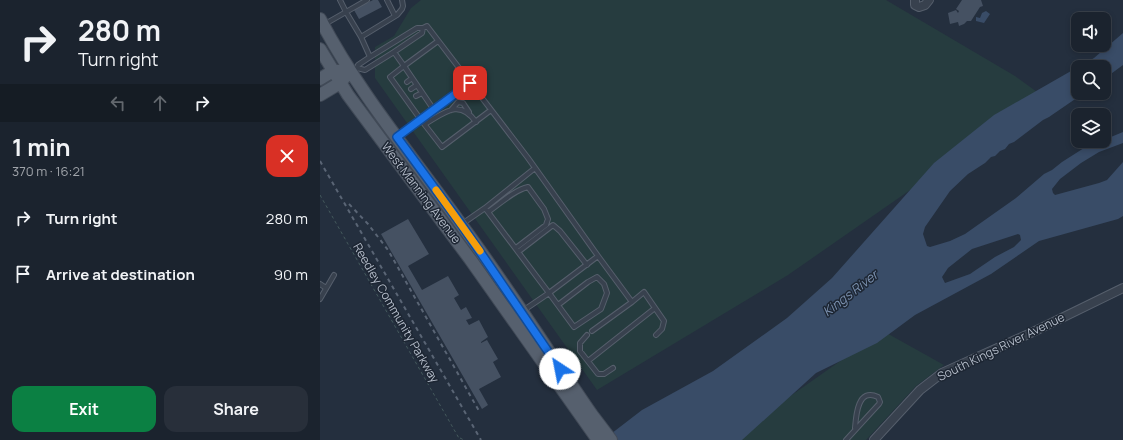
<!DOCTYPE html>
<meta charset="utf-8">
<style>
body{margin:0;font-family:Manrope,sans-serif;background:#282f3a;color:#f1f3f6;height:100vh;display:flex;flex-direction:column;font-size:15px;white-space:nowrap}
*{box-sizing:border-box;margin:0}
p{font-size:13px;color:#a0a4aa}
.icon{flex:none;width:22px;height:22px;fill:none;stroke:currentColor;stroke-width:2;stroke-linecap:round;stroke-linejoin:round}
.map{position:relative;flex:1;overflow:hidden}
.sheet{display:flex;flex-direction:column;background:#1b232e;width:320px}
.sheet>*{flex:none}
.hud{background:#1b232e;color:#f1f3f6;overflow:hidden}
.buttons{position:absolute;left:751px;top:12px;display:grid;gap:8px}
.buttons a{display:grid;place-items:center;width:40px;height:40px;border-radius:8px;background:#1b232e;box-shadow:0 2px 6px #0003,0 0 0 1px #39404a;font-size:20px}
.pin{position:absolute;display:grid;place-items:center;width:34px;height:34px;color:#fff;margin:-17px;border-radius:8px;box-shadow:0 2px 6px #0006}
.me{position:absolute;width:44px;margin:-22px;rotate:326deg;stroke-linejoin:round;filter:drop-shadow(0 0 3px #0008)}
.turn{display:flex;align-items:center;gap:14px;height:84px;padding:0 12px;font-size:18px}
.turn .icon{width:52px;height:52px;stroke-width:2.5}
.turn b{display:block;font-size:28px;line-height:34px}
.lanes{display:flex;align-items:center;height:38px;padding:0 12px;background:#0003;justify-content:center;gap:20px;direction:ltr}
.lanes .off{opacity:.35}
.round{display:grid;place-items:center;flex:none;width:42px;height:42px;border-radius:12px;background:#282f3a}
.overview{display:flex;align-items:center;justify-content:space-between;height:68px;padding:0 12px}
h1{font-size:24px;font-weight:700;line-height:30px}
.action{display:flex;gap:8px;margin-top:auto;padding:8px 12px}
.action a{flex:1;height:46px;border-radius:12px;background:#0b8043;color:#fff;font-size:16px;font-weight:700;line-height:46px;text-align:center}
.action a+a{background:#282f3a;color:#f1f3f6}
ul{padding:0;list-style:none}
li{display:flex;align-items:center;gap:12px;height:56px;padding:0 12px}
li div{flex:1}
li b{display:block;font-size:15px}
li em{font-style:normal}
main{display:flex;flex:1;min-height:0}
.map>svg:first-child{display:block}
.green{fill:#263c3f}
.water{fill:#394c67;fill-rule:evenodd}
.building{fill:#455162}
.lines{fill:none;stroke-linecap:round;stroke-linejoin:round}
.lane-casing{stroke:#565f6c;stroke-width:6}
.street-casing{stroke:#565f6c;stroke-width:10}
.primary-casing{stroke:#414a57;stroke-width:14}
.path{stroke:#44595c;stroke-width:1;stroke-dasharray:3 3;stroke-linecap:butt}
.lane{stroke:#38414e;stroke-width:4}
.street{stroke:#38414e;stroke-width:8}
.primary{stroke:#56606e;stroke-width:12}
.rail{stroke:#5a6575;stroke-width:2;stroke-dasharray:4 4;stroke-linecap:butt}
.route-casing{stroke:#114b97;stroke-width:10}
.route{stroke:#1a73e8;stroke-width:7}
.slow{stroke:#f59e0b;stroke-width:7}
.labels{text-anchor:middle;stroke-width:3;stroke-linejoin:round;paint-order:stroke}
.street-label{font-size:12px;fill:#b4bcc9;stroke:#1d2633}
.water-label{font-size:13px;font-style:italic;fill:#7c92b1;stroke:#1d2633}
</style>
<main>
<section class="sheet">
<div class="hud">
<div class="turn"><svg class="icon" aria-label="right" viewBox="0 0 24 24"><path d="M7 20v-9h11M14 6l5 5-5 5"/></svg><div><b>280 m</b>Turn right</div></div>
<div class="lanes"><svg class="icon off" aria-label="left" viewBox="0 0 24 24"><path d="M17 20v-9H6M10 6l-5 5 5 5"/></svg><svg class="icon off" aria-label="ahead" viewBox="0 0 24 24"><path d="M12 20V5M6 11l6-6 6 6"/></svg><svg class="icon" aria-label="right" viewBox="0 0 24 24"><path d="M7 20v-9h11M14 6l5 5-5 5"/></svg></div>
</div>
<div class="overview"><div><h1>1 min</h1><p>370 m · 16:21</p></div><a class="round" style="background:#d93025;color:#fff"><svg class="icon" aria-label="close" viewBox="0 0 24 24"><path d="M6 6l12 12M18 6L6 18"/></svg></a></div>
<ul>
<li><svg class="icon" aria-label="right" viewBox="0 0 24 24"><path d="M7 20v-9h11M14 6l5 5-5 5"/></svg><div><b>Turn right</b></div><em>280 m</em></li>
<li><svg class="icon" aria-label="arrive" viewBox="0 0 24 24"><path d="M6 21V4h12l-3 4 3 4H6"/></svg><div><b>Arrive at destination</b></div><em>90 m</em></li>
</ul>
<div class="action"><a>Exit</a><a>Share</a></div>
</section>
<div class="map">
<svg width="803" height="440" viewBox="0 0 803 440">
<rect width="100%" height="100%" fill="#242f3e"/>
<!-- green -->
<path class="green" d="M 101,0 L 566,0 L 695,76 L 724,97 L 468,275 L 277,390 L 55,78 L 55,47 L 74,36 L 91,8 Z
M 563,331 L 624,365 L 596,386 L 546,440 L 408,440 Z"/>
<!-- water -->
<path class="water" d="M 666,11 L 670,14 L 664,23 L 656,21 L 656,17 L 660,18 L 662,13 Z
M 803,33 L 803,65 L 784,79 L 784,67 L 759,67 L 774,58 Z
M 758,67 L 758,93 L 764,93 L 729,117 L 723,120 L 694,142 L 689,144 L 685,149 L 680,151 L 675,156 L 671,157 L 665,163 L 648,174 L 630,191 L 605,227 L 603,234 L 607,246 L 610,247 L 630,241 L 645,234 L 696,198 L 724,174 L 732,170 L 742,162 L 764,148 L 803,132 L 803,143 L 779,152 L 761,163 L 740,179 L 732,189 L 733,193 L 735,195 L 779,183 L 787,180 L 803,162 L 803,216 L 798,219 L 719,241 L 671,274 L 595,315 L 557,343 L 496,373 L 422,440 L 283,440 L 322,410 L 393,371 L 467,318 L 512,278 L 614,163 L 674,115 ZM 698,234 L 700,235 L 701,240 L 694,247 L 675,257 L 650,274 L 625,283 L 622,277 L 628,268 L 652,249 Z"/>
<!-- building -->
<path class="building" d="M 53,0 L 58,0 L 62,7 L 39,19 L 34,10 L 46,2 L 47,3 Z
M 642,0 L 661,0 L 663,6 L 660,7 L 651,21 L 647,21 L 644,24 L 639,26 L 638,22 L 630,24 L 628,13 L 636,10 L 638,13 L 639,11 L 636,9 Z
M 88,219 L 109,254 L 88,266 L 102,290 L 128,276 L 139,295 L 134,298 L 141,310 L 146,307 L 152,318 L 146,320 L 149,325 L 159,320 L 168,337 L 161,342 L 161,343 L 167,340 L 178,359 L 173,362 L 181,377 L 159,389 L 168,405 L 162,409 L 61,234 Z"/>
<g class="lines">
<defs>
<path id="lane" d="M 20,0 L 26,12 L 47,0
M 67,0 L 75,16
M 5,24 L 26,12 L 41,37
M 74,52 L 84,66 L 70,77 L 101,120 L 150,83
M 50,57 L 41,37 L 77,15 L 82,9 L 83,6 L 82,0
M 37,68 L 45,70 L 74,52 L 102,33 L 103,28
M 32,70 L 37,68 L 38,65 L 50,57 L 97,28 L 103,28 L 107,26 L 208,158 L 278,256 L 229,293 L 165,208 L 142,224
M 87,82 L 92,78
M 91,89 L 97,85
M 96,96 L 102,93
M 114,110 L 84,66 L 118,41
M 131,110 L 138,102 L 143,103 L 149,112
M 105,124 C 124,113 139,98 156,122
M 79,136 L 101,120 L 122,147 L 171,110
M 165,208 L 215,168
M 168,212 C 180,204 194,190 208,187 L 224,209 L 228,219 L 226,225 L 196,248
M 198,252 L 233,225 L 240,231 L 267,265
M 0,284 L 6,288
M 0,299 L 14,275
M 312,302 L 324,292 L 344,321 L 342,329 L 336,335
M 204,310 L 229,293 L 254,327 L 281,309 L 287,293 L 284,284 L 277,277 L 268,282 L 238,305
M 272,331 L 312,302 L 278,256
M 267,335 L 260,343 L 260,351 L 278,374 L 284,374 L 293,368
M 268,361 L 335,308
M 526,440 L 559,404 L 560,402 L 558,397 C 538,387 536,415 535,428"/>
<path id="street" d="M 595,0 L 595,5 L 599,7 L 605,5 L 609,0
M 554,440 L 600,390 L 622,373 L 713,332 L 803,288"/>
<path id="primary" d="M 0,19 C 38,92 92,156 140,223 C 186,285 228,351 272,415 L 291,440
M 0,49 L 28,95 L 150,259 L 278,440
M 0,79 L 13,71 L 20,71
M 0,95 L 20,83 L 25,77"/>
</defs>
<!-- lane casing -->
<use href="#lane" class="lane-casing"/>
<!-- street casing -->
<use href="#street" class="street-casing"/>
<!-- primary casing -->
<use href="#primary" class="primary-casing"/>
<!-- path -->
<path class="path" d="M 0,195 L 140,440
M 140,438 L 144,440"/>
<!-- lane -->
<use href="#lane" class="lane"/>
<!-- street -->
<use href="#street" class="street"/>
<!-- primary -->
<use href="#primary" class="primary"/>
<!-- rail -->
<path class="rail" d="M 0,161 L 161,440
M 29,204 L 48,224 L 68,250 L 159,411"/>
</g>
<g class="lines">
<defs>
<path id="route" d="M 150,83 L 77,137 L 141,224 L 240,369"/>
</defs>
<!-- route casing -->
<use href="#route" class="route-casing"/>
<!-- route -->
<use href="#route" class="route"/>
<!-- slow -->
<path class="slow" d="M 116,190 L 160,251"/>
</g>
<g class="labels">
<!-- street labels -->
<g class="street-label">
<text transform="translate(101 193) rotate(53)" y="4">West Manning Avenue</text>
<text transform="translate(76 313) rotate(60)" y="4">Reedley Community Parkway</text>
<text transform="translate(681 347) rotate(-26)" y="4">South Kings River Avenue</text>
</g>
<!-- water labels -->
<g class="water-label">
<text transform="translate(530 293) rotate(-38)" y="5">Kings River</text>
</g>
</g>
</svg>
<div class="buttons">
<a><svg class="icon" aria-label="sound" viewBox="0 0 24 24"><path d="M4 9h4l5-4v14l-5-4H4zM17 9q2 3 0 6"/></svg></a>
<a><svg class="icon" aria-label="search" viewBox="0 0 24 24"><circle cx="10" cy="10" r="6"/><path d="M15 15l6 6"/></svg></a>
<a><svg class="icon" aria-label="layers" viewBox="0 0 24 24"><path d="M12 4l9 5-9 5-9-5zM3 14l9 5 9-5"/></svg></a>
</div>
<div class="pin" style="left:150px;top:83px;background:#d93025"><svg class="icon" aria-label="arrive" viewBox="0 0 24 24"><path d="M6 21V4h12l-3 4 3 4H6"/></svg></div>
<svg class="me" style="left:240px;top:369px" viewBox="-20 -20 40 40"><circle r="19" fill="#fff"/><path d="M0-13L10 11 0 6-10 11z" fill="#1a73e8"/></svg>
</div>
</main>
